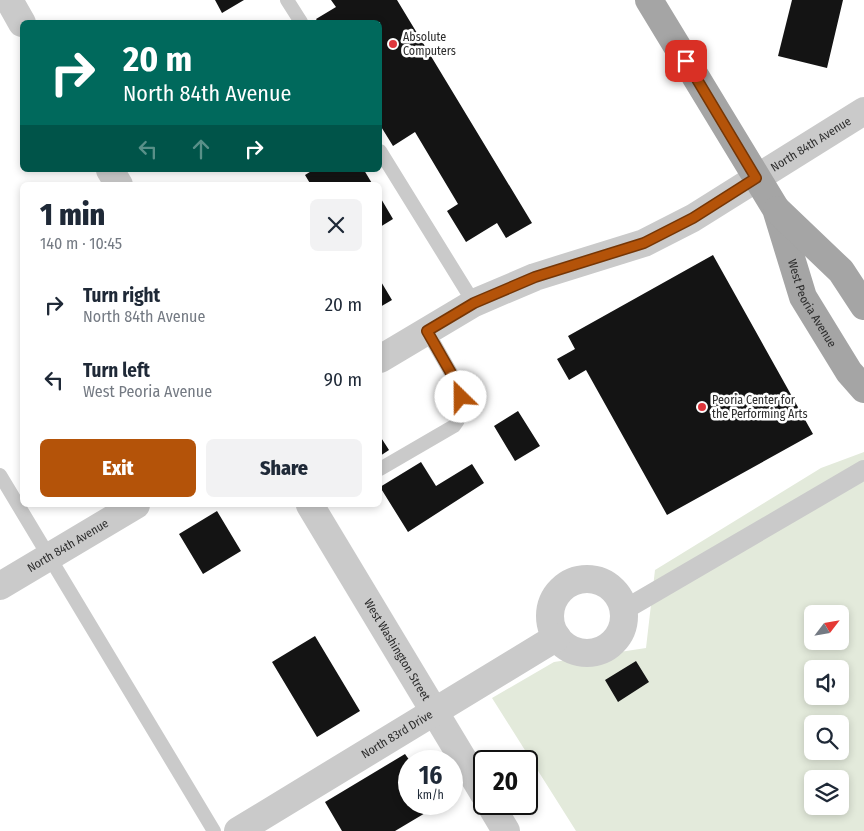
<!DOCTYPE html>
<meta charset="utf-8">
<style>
body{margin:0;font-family:"Fira Sans Condensed",sans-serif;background:#f2f2f3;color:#1f2937;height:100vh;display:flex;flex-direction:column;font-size:19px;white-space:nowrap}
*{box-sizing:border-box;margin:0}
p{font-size:16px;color:#747a83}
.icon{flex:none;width:28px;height:28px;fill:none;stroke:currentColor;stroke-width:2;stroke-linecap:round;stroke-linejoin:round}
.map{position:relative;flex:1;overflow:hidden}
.panel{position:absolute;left:20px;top:182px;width:362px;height:325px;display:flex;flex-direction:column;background:#fff;border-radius:8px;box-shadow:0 2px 8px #0003}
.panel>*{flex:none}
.guide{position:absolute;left:20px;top:20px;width:362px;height:152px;border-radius:8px;box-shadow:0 2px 8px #0003;background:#00695c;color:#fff;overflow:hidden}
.needle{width:32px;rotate:59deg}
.controls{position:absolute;left:804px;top:605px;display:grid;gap:10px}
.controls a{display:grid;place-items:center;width:45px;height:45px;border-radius:8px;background:#fff;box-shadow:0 2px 8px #0003;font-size:25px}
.speed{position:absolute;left:398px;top:750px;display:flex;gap:10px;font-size:25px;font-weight:700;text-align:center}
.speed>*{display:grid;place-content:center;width:65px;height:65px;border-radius:50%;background:#fff;box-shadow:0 2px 8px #0003;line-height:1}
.speed small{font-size:12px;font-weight:400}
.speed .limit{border:2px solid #111;border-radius:8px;background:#fff;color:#111}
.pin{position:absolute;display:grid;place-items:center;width:42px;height:42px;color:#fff;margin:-21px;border-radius:10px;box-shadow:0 2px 8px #0006}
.me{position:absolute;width:55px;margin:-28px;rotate:337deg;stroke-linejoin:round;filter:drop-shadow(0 0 4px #0008)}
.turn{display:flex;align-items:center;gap:18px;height:105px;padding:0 20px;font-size:22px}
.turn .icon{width:65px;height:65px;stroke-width:2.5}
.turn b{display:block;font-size:35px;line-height:42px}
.lanes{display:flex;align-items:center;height:48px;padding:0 20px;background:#0003;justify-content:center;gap:25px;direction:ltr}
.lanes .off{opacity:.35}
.round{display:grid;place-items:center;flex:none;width:52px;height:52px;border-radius:8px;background:#f2f2f3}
.head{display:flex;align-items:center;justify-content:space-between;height:85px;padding:0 20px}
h1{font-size:30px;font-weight:800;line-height:38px}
.action{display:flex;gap:10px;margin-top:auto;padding:10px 20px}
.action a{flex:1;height:58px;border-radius:8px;background:#b45309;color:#fff;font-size:20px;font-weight:800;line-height:58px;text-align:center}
.action a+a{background:#f2f2f3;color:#1f2937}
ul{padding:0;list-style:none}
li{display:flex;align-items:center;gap:15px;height:75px;padding:0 20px}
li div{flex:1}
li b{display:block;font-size:19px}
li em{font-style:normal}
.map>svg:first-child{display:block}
.green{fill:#e3eadb;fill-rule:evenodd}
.building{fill:#141414}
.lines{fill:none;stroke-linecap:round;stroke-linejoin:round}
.service{stroke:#cacaca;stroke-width:14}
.pedestrian{stroke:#cacaca;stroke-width:20}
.minor{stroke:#cacaca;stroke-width:28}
.primary{stroke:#a5a5a5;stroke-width:28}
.route-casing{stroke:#753606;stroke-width:12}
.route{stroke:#b45309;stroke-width:9}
.poi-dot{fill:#de363c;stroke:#fff;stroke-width:2}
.labels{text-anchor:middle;stroke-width:5;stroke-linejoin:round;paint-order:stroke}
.poi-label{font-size:12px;fill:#2d2d2d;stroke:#fff;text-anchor:start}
.street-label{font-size:12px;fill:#2d2d2d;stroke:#fff}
</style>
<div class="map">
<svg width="864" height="831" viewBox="0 0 864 831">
<rect width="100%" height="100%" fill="#fff"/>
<!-- green -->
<path class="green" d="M 864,452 L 864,831 L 576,831 L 492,698 L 554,662 L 646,648 L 655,570 L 821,468 ZM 812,614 L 840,614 L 840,641 L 812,641 ZM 812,669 L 840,669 L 840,696 L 812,696 ZM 812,724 L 840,724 L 840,751 L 812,751 ZM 812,779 L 840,779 L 840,806 L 812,806 Z"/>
<!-- building -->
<path class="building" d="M 215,0 L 244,0 L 222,13 Z
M 331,0 L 397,0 L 532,223 L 506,238 L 497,223 L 466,242 L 447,211 L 458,204 L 415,132 L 393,146 L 380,125 L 380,22 L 318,22 L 316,19 L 336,7 Z
M 792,0 L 843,0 L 827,68 L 778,56 Z
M 313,170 L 364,170 L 373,185 L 311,185 L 305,175 Z
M 380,197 L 393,219 L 380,227 Z
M 713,255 L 813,434 L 667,515 L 586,370 L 569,380 L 557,359 L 575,349 L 568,336 Z
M 380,280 L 392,300 L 380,307 Z
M 518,411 L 540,446 L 515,461 L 494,426 Z
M 380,436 L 389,450 L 380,456 Z
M 421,462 L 436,486 L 472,464 L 484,483 L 408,532 L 380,487 Z
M 217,511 L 241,551 L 203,574 L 179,534 Z
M 315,636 L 360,711 L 317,737 L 272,662 Z
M 636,661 L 649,682 L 618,702 L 605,680 Z
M 405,754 L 410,761 L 409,804 L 435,804 L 437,806 L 395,831 L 342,831 L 325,802 Z"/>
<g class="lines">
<!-- service -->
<path class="service" d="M 287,0 L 301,22
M 380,151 L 474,303
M 380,469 L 454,426 C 463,416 462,400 459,387 L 427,331
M 0,475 L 214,831"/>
<!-- pedestrian -->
<path class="pedestrian" d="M 624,610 L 864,470"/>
<!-- minor -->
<g class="minor">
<path d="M 9,0 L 22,23"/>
<path d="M 110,170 L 119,185"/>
<path id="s1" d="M 380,359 L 474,303 L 535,277 L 644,243 L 693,218 L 864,111"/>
<path id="s2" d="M 310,505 L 484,794"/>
<circle cx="587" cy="616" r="37"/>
<path id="s3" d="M 0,586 L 136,505"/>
<path d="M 490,804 L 506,831"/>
<path id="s4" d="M 238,831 L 557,637"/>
</g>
<!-- primary -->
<g class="primary">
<path id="s5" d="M 649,0 L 776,209 L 803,297 L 849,372 L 864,389"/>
<path d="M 777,210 L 841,271 L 864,306"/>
</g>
</g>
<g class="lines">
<defs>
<path id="route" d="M 461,397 L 459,387 L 427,331 L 474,303 L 535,277 L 644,243 L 693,218 L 756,178 L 686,61"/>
</defs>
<!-- route casing -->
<use href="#route" class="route-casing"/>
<!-- route -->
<use href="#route" class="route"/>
</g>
<!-- markers -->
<g class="poi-dot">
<circle cx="393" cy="44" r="5"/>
<circle cx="702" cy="407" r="5"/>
</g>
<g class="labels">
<!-- poi labels -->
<g class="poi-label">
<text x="403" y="41">Absolute<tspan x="403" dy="14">Computers</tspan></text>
<text x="712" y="404">Peoria Center for<tspan x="712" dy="14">the Performing Arts</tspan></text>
</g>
<!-- street labels -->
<g class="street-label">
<text dy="4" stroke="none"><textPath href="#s1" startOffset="484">North 84th Avenue</textPath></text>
<text dy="4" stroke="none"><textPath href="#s5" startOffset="346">West Peoria Avenue</textPath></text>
<text dy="4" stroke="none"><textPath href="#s3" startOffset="79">North 84th Avenue</textPath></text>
<text dy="4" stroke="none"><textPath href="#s2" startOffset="169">West Washington Street</textPath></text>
<text dy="4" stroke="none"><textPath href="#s4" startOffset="186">North 83rd Drive</textPath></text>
</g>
</g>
</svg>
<div class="controls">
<a><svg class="needle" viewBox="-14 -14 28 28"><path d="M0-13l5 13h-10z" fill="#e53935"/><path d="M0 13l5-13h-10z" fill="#747a83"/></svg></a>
<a><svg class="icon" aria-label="sound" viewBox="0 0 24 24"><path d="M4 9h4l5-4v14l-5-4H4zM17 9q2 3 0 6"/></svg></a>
<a><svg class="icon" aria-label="search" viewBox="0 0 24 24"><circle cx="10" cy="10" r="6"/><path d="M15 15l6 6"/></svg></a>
<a><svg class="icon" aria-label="layers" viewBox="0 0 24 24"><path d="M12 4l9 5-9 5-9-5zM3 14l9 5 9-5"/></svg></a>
</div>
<div class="speed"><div>16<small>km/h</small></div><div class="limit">20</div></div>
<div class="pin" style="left:686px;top:61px;background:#d93025"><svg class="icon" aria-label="arrive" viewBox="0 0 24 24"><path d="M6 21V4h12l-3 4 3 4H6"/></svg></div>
<svg class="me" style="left:461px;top:397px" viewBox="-20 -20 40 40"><circle r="19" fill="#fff"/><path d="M0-13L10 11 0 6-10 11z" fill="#b45309"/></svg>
<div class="guide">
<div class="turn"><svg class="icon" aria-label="right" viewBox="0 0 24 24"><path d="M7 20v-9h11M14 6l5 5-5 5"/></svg><div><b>20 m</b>North 84th Avenue</div></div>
<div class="lanes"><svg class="icon off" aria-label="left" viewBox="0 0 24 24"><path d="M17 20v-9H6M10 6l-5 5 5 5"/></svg><svg class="icon off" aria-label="ahead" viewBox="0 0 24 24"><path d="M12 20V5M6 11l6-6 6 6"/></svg><svg class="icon" aria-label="right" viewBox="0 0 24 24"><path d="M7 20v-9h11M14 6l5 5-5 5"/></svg></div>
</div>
<section class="panel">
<div class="head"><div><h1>1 min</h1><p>140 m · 10:45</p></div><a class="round"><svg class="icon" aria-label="close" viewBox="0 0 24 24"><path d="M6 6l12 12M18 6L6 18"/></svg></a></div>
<ul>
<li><svg class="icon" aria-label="right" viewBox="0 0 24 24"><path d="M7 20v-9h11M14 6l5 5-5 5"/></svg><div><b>Turn right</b><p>North 84th Avenue</p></div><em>20 m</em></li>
<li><svg class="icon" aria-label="left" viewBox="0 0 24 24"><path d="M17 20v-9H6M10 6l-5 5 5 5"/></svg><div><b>Turn left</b><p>West Peoria Avenue</p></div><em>90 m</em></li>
</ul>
<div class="action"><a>Exit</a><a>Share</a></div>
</section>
</div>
